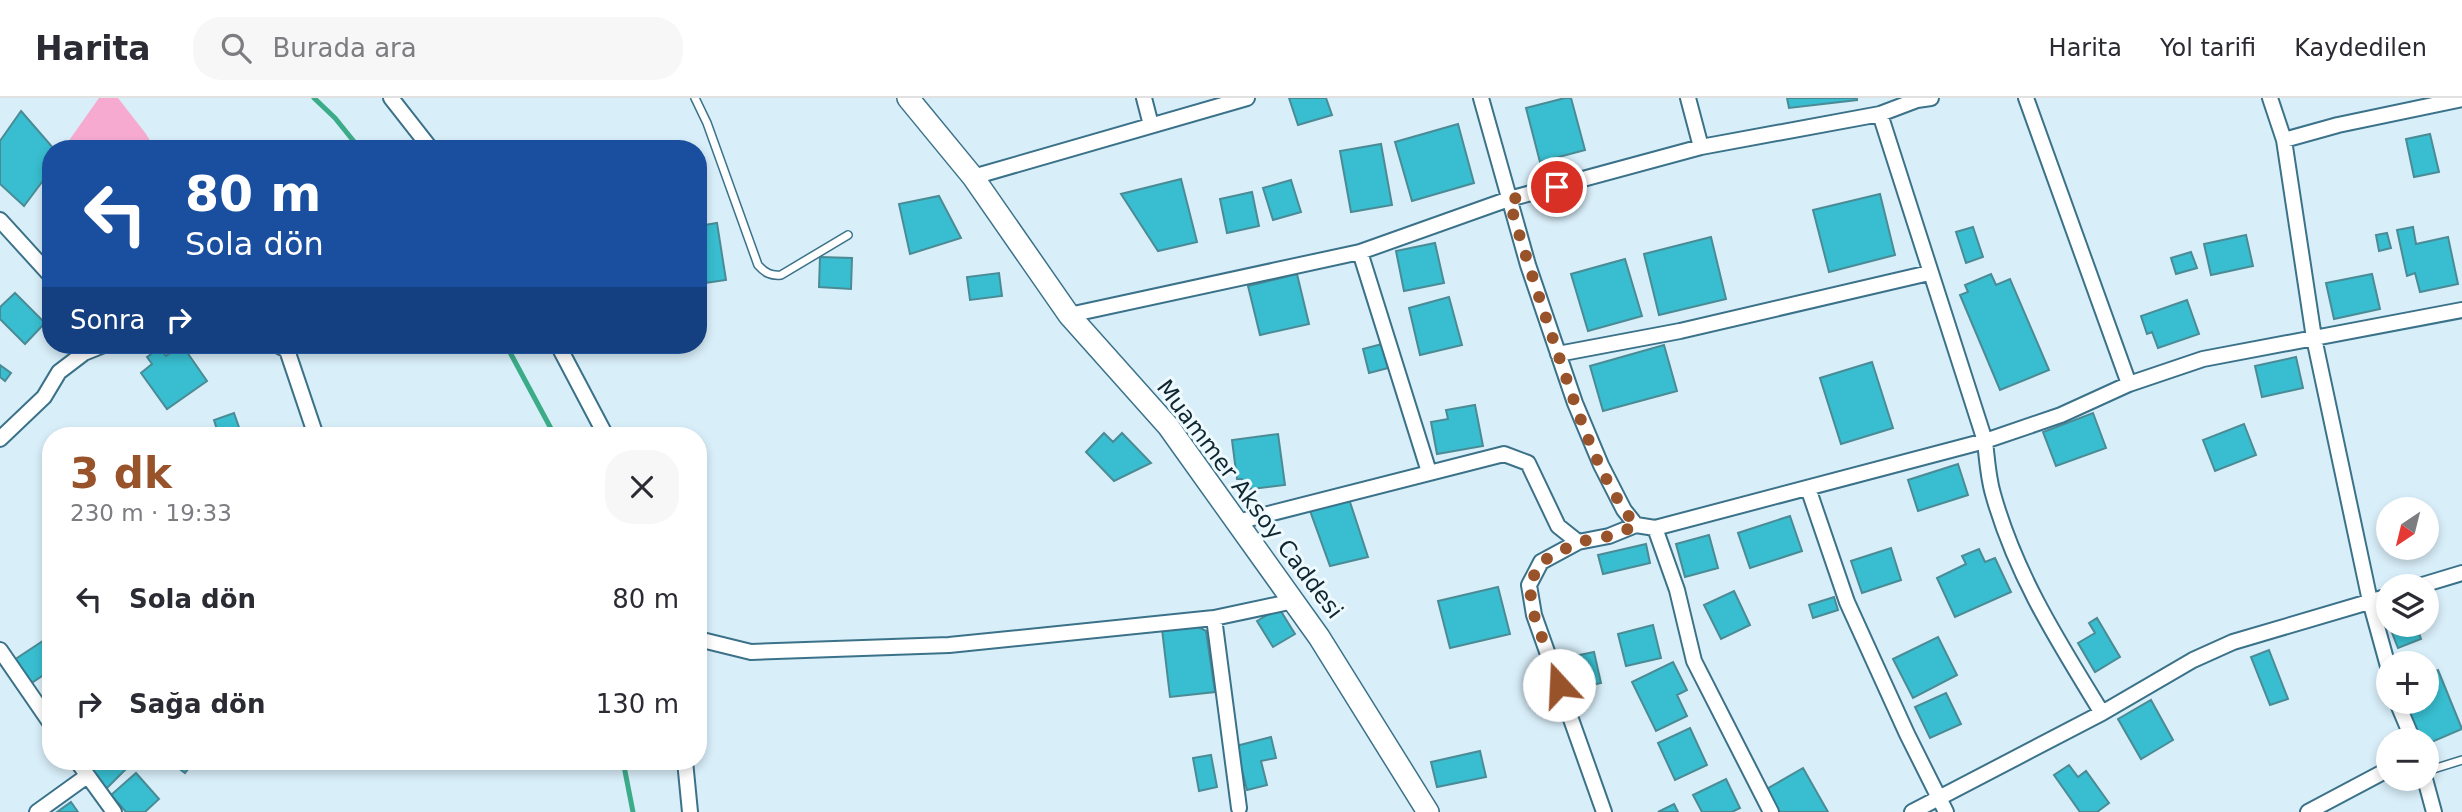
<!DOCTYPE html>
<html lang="tr">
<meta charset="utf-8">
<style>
body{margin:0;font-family:"DejaVu Sans",sans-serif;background:#f7f7f7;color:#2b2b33;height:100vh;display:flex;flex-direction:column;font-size:26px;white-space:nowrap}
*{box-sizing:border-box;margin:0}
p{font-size:23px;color:#7c7c81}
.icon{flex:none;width:38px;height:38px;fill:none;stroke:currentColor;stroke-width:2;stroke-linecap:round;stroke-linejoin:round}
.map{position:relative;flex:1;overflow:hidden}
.panel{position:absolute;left:42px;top:329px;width:665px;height:343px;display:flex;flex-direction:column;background:#fff;border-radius:28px;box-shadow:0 4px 10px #0003}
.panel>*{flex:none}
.hud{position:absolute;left:42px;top:42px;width:665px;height:214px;border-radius:28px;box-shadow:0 4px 10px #0003;background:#1a4fa0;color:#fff;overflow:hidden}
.needle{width:46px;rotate:215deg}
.fabs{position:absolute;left:2376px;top:399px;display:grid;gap:14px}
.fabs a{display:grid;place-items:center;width:63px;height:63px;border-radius:50%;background:#fff;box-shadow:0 4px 10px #0003;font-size:35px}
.pin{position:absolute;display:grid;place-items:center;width:60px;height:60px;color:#fff;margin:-30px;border:4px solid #fff;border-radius:50%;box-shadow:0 2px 7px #0007}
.me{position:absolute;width:77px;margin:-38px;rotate:340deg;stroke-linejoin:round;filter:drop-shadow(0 0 5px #0008)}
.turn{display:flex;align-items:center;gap:24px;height:147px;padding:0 28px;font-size:32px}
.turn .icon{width:91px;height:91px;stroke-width:2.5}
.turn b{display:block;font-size:49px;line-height:60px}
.then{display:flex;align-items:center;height:66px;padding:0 28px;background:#0003;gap:14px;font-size:26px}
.round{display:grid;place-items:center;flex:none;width:74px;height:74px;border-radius:28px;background:#f7f7f7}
.head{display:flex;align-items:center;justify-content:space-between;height:119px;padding:0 28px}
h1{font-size:42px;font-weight:700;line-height:52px;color:#99532b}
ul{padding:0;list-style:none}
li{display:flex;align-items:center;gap:21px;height:105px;padding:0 28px}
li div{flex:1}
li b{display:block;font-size:26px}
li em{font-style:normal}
header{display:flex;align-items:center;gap:42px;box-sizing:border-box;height:98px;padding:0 35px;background:#fff;border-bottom:2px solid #e1e1e2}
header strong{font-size:33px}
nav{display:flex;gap:38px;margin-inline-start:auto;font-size:24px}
.search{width:490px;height:63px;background:#f7f7f7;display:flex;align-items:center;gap:18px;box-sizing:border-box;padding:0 24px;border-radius:28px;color:#7c7c81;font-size:26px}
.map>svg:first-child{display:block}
.green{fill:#f7aad0}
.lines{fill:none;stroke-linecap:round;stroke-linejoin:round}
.stream{stroke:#3cac88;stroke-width:5}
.building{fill:#38bed0;stroke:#4a8b95;stroke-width:2}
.lane-casing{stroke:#3b7289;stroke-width:10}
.street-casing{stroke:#3b7289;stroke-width:18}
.secondary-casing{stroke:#3b7289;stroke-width:24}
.lane{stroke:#fff;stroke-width:7}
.street{stroke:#fff;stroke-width:14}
.secondary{stroke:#fff;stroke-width:21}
.route{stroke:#99532b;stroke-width:12;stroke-dasharray:0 21.6}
.labels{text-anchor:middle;stroke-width:6;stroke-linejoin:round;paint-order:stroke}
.street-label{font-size:23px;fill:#102731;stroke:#effaff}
</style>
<header>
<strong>Harita</strong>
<div class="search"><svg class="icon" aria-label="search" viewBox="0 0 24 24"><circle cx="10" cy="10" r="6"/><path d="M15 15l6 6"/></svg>Burada ara</div>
<nav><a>Harita</a><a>Yol tarifi</a><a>Kaydedilen</a></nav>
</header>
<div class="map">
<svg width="2462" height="714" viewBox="0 0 2462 714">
<rect width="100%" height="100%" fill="#d8eef9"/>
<!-- green -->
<path class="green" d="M 99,0 L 118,0 L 146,36 L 155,51 L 63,51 Z"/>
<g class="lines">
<!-- stream -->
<path class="stream" d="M 314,0 L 335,20 L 360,51
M 506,247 L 555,338
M 623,663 L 633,714"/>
</g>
<!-- building -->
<path class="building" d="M 1289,0 L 1326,0 L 1332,17 L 1298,27 Z
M 1565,0 L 1571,0 L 1585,52 L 1540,64 L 1526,10 Z
M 1787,0 L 1857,0 L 1857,2 L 1789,10 Z
M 21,13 L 54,51 L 51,51 L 51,72 L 24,108 L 0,86 L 0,43 Z
M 1458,26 L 1474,85 L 1412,103 L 1395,44 Z
M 2430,36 L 2439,74 L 2414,79 L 2406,41 Z
M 1381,46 L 1392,107 L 1351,114 L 1340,53 Z
M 700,72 L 705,98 L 698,100 L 698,73 Z
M 1181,81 L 1197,144 L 1158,153 L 1121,96 Z
M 1291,82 L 1301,114 L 1273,122 L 1263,90 Z
M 1252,94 L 1259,128 L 1227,135 L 1220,101 Z
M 1880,96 L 1895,157 L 1829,174 L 1813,112 Z
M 939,98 L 961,140 L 910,156 L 899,106 Z
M 717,125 L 726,182 L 698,186 L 698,128 Z
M 1973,129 L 1983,159 L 1966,165 L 1956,134 Z
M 2413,129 L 2416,146 L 2448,139 L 2458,186 L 2420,194 L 2415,175 L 2407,178 L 2397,132 Z
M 2387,135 L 2391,150 L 2379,153 L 2376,137 Z
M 2246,137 L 2253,168 L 2211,177 L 2204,146 Z
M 1711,139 L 1726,201 L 1659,217 L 1644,156 Z
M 1435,145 L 1444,185 L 1404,193 L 1396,153 Z
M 2191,154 L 2197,170 L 2176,176 L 2171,160 Z
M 820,159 L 852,160 L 851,191 L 819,189 Z
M 1625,161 L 1642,218 L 1588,233 L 1571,176 Z
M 999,175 L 1002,198 L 970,202 L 967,179 Z
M 1297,176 L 1309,226 L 1260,237 L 1248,188 Z
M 1991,176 L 1996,187 L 2010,181 L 2049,272 L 2000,292 L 1960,197 L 1968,194 L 1965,187 Z
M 2372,176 L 2380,211 L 2334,221 L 2326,185 Z
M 15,195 L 45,225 L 25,246 L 0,221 L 0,209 Z
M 1449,199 L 1462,247 L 1420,257 L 1409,210 Z
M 2187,202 L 2199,236 L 2158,250 L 2152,234 L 2147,236 L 2141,218 Z
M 1382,246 L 1388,270 L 1369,275 L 1363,251 Z
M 182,247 L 207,283 L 167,311 L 141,275 L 152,266 L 147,259 L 160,250 L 166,258 Z
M 1664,247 L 1677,293 L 1603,313 L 1590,268 Z
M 2296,259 L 2303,290 L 2262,299 L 2255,268 Z
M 1872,264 L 1893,330 L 1841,346 L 1820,280 Z
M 0,267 L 11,275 L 5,283 L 0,279 Z
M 1475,307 L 1483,348 L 1437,356 L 1431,324 L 1448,321 L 1446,312 Z
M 234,315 L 242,338 L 219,338 L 214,322 Z
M 2093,315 L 2106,350 L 2056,368 L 2043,334 Z
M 2244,326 L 2256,357 L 2215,373 L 2203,342 Z
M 1104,335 L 1113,344 L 1122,335 L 1151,365 L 1114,383 L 1086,354 Z
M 1278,336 L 1285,387 L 1244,392 L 1242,381 L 1237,381 L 1232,342 Z
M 1958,366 L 1968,397 L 1918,413 L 1908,382 Z
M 1349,401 L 1368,459 L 1330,468 L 1309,410 Z
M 1790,418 L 1802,453 L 1750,470 L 1738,435 Z
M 1709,437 L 1718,470 L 1685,479 L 1676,446 Z
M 1646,446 L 1650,465 L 1603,476 L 1598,457 Z
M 1891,450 L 1901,482 L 1862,495 L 1851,463 Z
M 1979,451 L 1985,464 L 1995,460 L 2011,494 L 1955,519 L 1937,480 L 1966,466 L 1962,458 Z
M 1498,489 L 1510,536 L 1450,550 L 1438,503 Z
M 1734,493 L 1750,527 L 1721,541 L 1704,507 Z
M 1834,499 L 1838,512 L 1813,520 L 1809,507 Z
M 1279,510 L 1295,536 L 1273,549 L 1257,523 Z
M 2097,520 L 2120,559 L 2095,574 L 2078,545 L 2095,535 L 2089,525 Z
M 1193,526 L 1206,533 L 1215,594 L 1170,599 L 1162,531 Z
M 1653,527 L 1661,560 L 1626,568 L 1618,536 Z
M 2389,527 L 2416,527 L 2421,541 L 2398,550 Z
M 49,539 L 51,542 L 51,572 L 30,586 L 14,562 Z
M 1938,539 L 1957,577 L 1913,600 L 1893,561 Z
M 2269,552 L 2288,601 L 2270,607 L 2251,559 Z
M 1594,554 L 1601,585 L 1572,591 L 1565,560 Z
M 1673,564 L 1687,592 L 1677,597 L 1687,618 L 1656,633 L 1632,584 Z
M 2438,572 L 2462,631 L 2427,646 L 2427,642 L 2421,642 L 2405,606 L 2427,604 L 2427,576 Z
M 1946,595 L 1961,626 L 1930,640 L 1915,609 Z
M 2151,602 L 2173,642 L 2141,661 L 2118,621 Z
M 1690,630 L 1707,667 L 1675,682 L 1658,645 Z
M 1271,639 L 1276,660 L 1261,663 L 1267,687 L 1247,692 L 1236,648 Z
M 1480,653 L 1486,679 L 1437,689 L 1431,664 Z
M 1211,657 L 1217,689 L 1199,693 L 1193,660 Z
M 90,663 L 134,663 L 106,691 L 86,667 Z
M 169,663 L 194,663 L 185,675 Z
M 2069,667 L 2078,679 L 2086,673 L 2109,705 L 2097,714 L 2080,714 L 2054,677 Z
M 1803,670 L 1828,714 L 1777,714 L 1765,692 Z
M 136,675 L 159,701 L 145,714 L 126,714 L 111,697 Z
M 1726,681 L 1740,710 L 1732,714 L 1702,714 L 1693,697 Z
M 71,704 L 78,714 L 57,714 Z
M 1674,706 L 1678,714 L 1658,714 Z"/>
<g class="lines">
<defs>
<path id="lane" d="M 695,0 L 707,25 L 758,167 C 765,175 771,178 781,177 L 848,137
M 2427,673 L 2462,662"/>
<path id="street" d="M 391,0 L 431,51
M 1144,0 L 1151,27
M 1481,0 L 1528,167 L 1575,305 L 1601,367 L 1624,412 L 1636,427
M 1688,0 L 1701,49
M 2026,0 L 2129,286
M 2270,0 L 2284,42 L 2314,240 L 2370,503 L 2389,572
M 1880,16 L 1985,343 C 1987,361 1988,379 1993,396 C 2016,478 2058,543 2102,615
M 2284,42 L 2338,27 L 2462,1
M 973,79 L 1247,0
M 0,122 L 51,178
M 1360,154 L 1429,374
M 1069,217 L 1360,154 L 1509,101 L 1701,49 L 1880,16 L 1917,2 L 1931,0
M 277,247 L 287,252 L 316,338
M 558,247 L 606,338
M 1558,256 L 1680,233 L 1929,175
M 0,341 L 44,299 L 59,274 L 84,255 L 104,247
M 1808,390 L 1847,504 L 1907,636 L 1946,714
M 1237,424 L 1504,356 L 1528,365 L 1558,428 L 1578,444 L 1609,438 L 1636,427 L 1655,430 L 1985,343 L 2061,317 L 2129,286 L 2203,261 L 2462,212
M 1655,430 L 1677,492 L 1694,563 L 1771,714
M 1578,444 L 1541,464 L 1529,487 L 1534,517 L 1604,714
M 2419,488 L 2462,475
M 1214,520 L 1239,710
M 698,541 L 751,554 L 949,547 L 1214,520 L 1294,503
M 0,552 L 51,626
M 2397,604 L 2413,642
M 77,663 L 114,714
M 685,663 L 690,714
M 2425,681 L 2434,714
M 37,714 L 87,678
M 1912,714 L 2102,615 L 2193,562 L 2233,544 L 2389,498
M 2308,714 L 2389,671"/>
<path id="secondary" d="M 908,0 L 973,79 L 1069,217 L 1168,328 L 1319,539 L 1428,714"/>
</defs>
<!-- lane casing -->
<use href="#lane" class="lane-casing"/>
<!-- street casing -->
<use href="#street" class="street-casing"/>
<!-- secondary casing -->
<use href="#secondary" class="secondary-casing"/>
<!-- lane -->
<use href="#lane" class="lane"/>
<!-- street -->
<use href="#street" class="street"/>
<!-- secondary -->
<use href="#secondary" class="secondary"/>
</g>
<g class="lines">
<!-- route -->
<path class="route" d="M 1557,89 L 1509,102 C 1524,154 1541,205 1558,256 C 1578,314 1597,378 1636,428 L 1609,438 L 1578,444 L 1541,464 L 1529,487 L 1534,517 L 1559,587"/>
</g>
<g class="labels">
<!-- street labels -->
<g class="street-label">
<text transform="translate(1250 401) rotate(53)" y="8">Muammer Aksoy Caddesi</text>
</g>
</g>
</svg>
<div class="fabs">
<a><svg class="needle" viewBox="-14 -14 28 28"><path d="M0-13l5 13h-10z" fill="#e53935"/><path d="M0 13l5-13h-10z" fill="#7c7c81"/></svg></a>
<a><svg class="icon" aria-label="layers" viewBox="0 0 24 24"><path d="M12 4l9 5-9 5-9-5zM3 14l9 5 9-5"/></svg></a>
<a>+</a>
<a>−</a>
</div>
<div class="pin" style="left:1557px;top:89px;background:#d93025"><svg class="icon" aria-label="arrive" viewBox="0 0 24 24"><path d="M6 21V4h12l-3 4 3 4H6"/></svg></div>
<svg class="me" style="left:1559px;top:587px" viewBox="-20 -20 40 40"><circle r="19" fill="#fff"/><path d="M0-13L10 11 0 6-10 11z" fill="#99532b"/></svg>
<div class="hud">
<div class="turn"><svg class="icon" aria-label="left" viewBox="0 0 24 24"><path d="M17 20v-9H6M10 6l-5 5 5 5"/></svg><div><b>80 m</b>Sola dön</div></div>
<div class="then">Sonra<svg class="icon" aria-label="right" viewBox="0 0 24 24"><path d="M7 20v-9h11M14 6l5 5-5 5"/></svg></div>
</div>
<section class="panel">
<div class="head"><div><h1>3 dk</h1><p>230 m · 19:33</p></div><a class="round"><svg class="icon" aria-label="close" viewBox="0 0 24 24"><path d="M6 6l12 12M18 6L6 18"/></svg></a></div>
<ul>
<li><svg class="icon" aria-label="left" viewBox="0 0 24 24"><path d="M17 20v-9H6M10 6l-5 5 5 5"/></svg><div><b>Sola dön</b></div><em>80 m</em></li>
<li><svg class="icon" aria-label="right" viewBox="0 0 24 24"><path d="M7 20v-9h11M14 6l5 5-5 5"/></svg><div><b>Sağa dön</b></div><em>130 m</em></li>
</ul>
</section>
</div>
